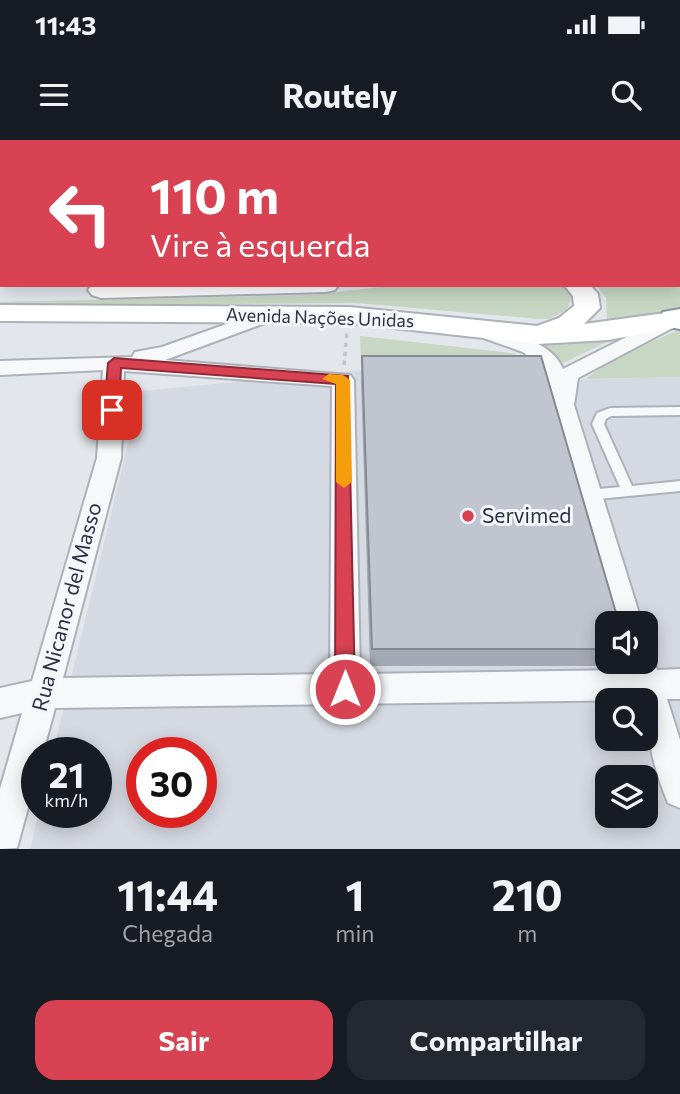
<!DOCTYPE html>
<html lang="pt">
<meta charset="utf-8">
<style>
body{margin:0;font-family:Commissioner,sans-serif;background:#242831;color:#f1f3f6;height:100vh;display:flex;flex-direction:column;font-size:26px;white-space:nowrap}
*{box-sizing:border-box;margin:0}
p{font-size:23px;color:#9ea1a6}
.icon{flex:none;width:38px;height:38px;fill:none;stroke:currentColor;stroke-width:2;stroke-linecap:round;stroke-linejoin:round}
.map{position:relative;height:709px;overflow:hidden}
.sheet{display:flex;flex-direction:column;background:#171b24;flex:1}
.sheet>*{flex:none}
.hud{position:absolute;left:0px;top:0px;width:681px;height:147px;box-shadow:0 4px 18px #0003;background:#d84253;color:#fff;overflow:hidden}
.fabs{position:absolute;left:595px;top:471px;display:grid;gap:14px}
.fabs a{display:grid;place-items:center;width:63px;height:63px;border-radius:14px;background:#171b24;box-shadow:0 4px 18px #0003;font-size:35px}
.speed{position:absolute;left:21px;top:597px;display:flex;gap:14px;font-size:35px;font-weight:700;text-align:center}
.speed>*{display:grid;place-content:center;width:91px;height:91px;border-radius:50%;background:#171b24;box-shadow:0 4px 18px #0003;line-height:1}
.speed small{font-size:18px;font-weight:400}
.speed .limit{border:10px solid #d22;background:#fff;color:#111}
.pin{position:absolute;display:grid;place-items:center;width:60px;height:60px;color:#fff;margin:-30px;border-radius:14px;box-shadow:0 4px 10px #0006}
.me{position:absolute;width:77px;margin:-38px;rotate:0deg;stroke-linejoin:round;filter:drop-shadow(0 0 5px #0008)}
.turn{display:flex;align-items:center;gap:24px;height:147px;padding:0 35px;font-size:32px}
.turn .icon{width:91px;height:91px;stroke-width:2.5}
.turn b{display:block;font-size:49px;line-height:60px}
.eta{display:flex;justify-content:space-evenly;align-items:center;height:119px;text-align:center}
.eta b{font-size:42px;font-weight:700;line-height:49px}
.cta{display:flex;gap:14px;margin-top:auto;padding:14px 35px}
.cta a{flex:1;height:80px;border-radius:21px;background:#d84253;color:#fff;font-size:28px;font-weight:700;line-height:80px;text-align:center}
.cta a+a{background:#242831;color:#f1f3f6}
.status{display:flex;justify-content:space-between;align-items:center;height:49px;padding:0 35px;background:#171b24;direction:ltr}
.status svg{height:19px;fill:currentColor}
header{display:flex;justify-content:space-between;align-items:center;height:91px;padding:0 35px;background:#171b24;font-size:32px;font-weight:700}
.map>svg:first-child{display:block}
.built{fill:#d5d9e1;fill-rule:evenodd}
.green{fill:#c8d7c4}
.lines{fill:none;stroke-linecap:round;stroke-linejoin:round}
.service-casing{stroke:#acb1ba;stroke-width:4}
.minor-casing{stroke:#acb1ba;stroke-width:4}
.tertiary-casing{stroke:#acb1ba;stroke-width:3}
.secondary-casing{stroke:#acb1ba;stroke-width:4}
.trunk-casing{stroke:#8a93a4;stroke-width:4}
.path{stroke:#c2c5cb;stroke-width:3.5;stroke-dasharray:4.5 4.5;stroke-linecap:butt}
.service{fill:#f7f8fa;fill-rule:evenodd}
.minor{fill:#f7f8fa;fill-rule:evenodd}
.tertiary{fill:#f7f8fa;fill-rule:evenodd}
.secondary{fill:#fff;fill-rule:evenodd}
.trunk{fill:#fff;fill-rule:evenodd}
.wall{fill:#a5a9b3}
.shaded-wall{fill:#868a92}
.building{fill:#c0c5d0;stroke:#868a92;stroke-width:2}
.route{fill:#d84253;stroke:#8c2b36;stroke-width:2}
.slow{fill:#f59e0b}
.poi-dot{fill:#d84253;stroke:#f4f6f9;stroke-width:2.5}
.labels{text-anchor:middle;stroke-width:6;stroke-linejoin:round;paint-order:stroke}
.far-street-label{font-size:18px;fill:#2a3346;stroke:#f4f6f9}
.poi-label{font-size:21px;fill:#2a3346;stroke:#f4f6f9;text-anchor:start}
.street-label{font-size:21px;fill:#2a3346;stroke:#f4f6f9}
</style>
<div class="status"><b>11:43</b><svg viewBox="0 0 49 12"><path d="M0 12V9h3v3zM5 12V6h3v6zM10 12V3h3v9zM15 12V0h3v12zM26 1h20v11H26zM47 4h2v5h-2z"/></svg></div>
<header><svg class="icon" aria-label="menu" viewBox="0 0 24 24"><path d="M4 6h16M4 12h16M4 18h16"/></svg>Routely<svg class="icon" aria-label="search" viewBox="0 0 24 24"><circle cx="10" cy="10" r="6"/><path d="M15 15l6 6"/></svg></header>
<div class="map">
<svg width="680" height="709" viewBox="0 0 680 709">
<rect width="100%" height="100%" fill="#e3e7ec"/>
<!-- built -->
<path class="built" d="M 361,230 L 519,241 L 680,237 L 680,709 L 30,709 L 39,672 L 96,672 L 96,612 L 53,612 L 141,251 ZM 607,483 L 646,483 L 646,522 L 607,522 ZM 607,560 L 646,560 L 646,598 L 607,598 ZM 142,612 L 201,612 L 201,672 L 142,672 ZM 607,637 L 646,637 L 646,676 L 607,676 Z"/>
<!-- green -->
<path class="green" d="M 397,145 L 565,145 L 572,156 L 567,170 L 549,179 L 539,179 L 356,163 L 0,166 L 0,162 L 313,155 Z
M 596,145 L 680,145 L 680,170 L 607,182 L 606,158 Z
M 680,189 L 680,237 L 585,239 L 614,219 Z
M 360,196 L 513,213 L 537,228 L 539,238 L 361,230 Z
M 607,202 L 559,225 L 535,203 Z"/>
<g class="lines">
<defs>
<path id="service" d="M 2,131 L 2,137 L 0,138 L 0,132 Z
M 680,267 L 680,275 L 611,276 L 606,279 L 604,284 L 632,346 L 680,341 L 680,351 L 588,360 L 584,358 L 582,355 L 584,352 L 588,350 L 620,347 L 592,284 L 597,273 L 610,268 Z"/>
<path id="minor" d="M 671,0 L 680,0 L 680,7 L 679,2 Z
M 679,98 L 680,98 L 680,108 L 679,108 Z
M 274,167 L 284,173 L 281,177 L 165,220 L 350,235 L 354,240 L 360,534 L 628,530 L 625,522 L 646,522 L 646,510 L 650,512 L 657,530 L 680,529 L 680,559 L 667,559 L 680,600 L 680,668 L 668,663 C 654,630 646,596 646,560 L 55,568 L 43,612 L 37,612 L 37,635 L 17,708 L 0,709 L 0,649 L 22,573 L 0,578 L 0,548 L 32,541 L 97,318 L 103,230 L 0,235 L 0,221 L 132,217 L 135,212 L 162,207 ZM 124,231 L 332,246 L 330,534 L 63,538 L 121,318 Z
M 674,173 L 680,174 L 680,184 L 578,238 L 574,265 L 642,483 L 614,483 L 542,228 L 523,212 L 478,196 L 475,192 L 485,186 C 511,193 552,201 563,229 Z"/>
<path id="tertiary" d="M 474,0 L 492,0 L 492,2 L 474,2 Z"/>
<path id="secondary" d="M 92,145 L 338,145 L 335,150 L 326,152 L 101,158 L 92,155 L 88,150 Z
M 564,145 L 590,145 L 598,154 L 600,168 L 584,184 L 680,171 L 680,187 L 608,200 L 538,204 L 349,183 L 0,181 L 0,165 L 349,167 L 537,186 L 559,178 L 574,166 L 573,156 Z"/>
<path id="trunk" d="M 679,127 L 680,127 L 680,143 L 679,143 Z
M 680,169 L 680,189 L 663,186 L 659,179 L 663,172 Z"/>
</defs>
<!-- service casing -->
<use href="#service" class="service-casing"/>
<!-- minor casing -->
<use href="#minor" class="minor-casing"/>
<!-- tertiary casing -->
<use href="#tertiary" class="tertiary-casing"/>
<!-- secondary casing -->
<use href="#secondary" class="secondary-casing"/>
<!-- trunk casing -->
<use href="#trunk" class="trunk-casing"/>
<!-- path -->
<path class="path" d="M 344,225 L 347,192"/>
<!-- service -->
<use href="#service" class="service"/>
<!-- minor -->
<use href="#minor" class="minor"/>
<!-- tertiary -->
<use href="#tertiary" class="tertiary"/>
<!-- secondary -->
<use href="#secondary" class="secondary"/>
<!-- trunk -->
<use href="#trunk" class="trunk"/>
</g>
<!-- wall -->
<path class="wall" d="M 679,6 L 680,7 L 680,68 L 679,68 Z
M 0,60 L 2,60 L 2,83 L 0,79 Z
M 362,216 L 607,483 L 607,522 L 615,522 L 611,526 L 370,526 L 361,240 Z"/>
<!-- shaded-wall -->
<path class="shaded-wall" d="M 166,0 L 178,0 L 177,2 L 165,2 Z"/>
<!-- building -->
<path class="building" d="M 30,0 L 166,0 L 165,2 L 29,2 Z
M 510,0 L 674,0 L 675,2 L 511,2 Z
M 679,6 L 680,7 L 680,46 L 679,46 Z
M 2,45 L 2,60 L 0,60 L 0,47 Z
M 362,216 L 541,216 L 619,483 L 607,483 L 607,509 L 372,509 Z"/>
<!-- route -->
<path class="route" d="M 114,218 L 348,236 L 355,549 L 352,555 L 345,558 L 338,555 L 335,549 L 336,244 L 121,228 L 119,270 L 112,275 L 104,270 L 108,223 Z"/>
<!-- slow -->
<path class="slow" d="M 329,234 L 343,235 L 350,240 L 352,342 L 344,348 L 336,342 L 336,244 L 322,239 Z"/>
<!-- markers -->
<circle class="poi-dot" cx="468" cy="376" r="7"/>
<g class="labels">
<!-- far-street labels -->
<g class="far-street-label">
<text transform="translate(320 178) rotate(2)" y="6">Avenida Nações Unidas</text>
</g>
<!-- poi labels -->
<g class="poi-label">
<text x="482" y="383">Servimed</text>
</g>
<!-- street labels -->
<g class="street-label">
<text transform="translate(67 467) rotate(-75)" y="7">Rua Nicanor del Masso</text>
</g>
</g>
</svg>
<div class="fabs">
<a><svg class="icon" aria-label="sound" viewBox="0 0 24 24"><path d="M4 9h4l5-4v14l-5-4H4zM17 9q2 3 0 6"/></svg></a>
<a><svg class="icon" aria-label="search" viewBox="0 0 24 24"><circle cx="10" cy="10" r="6"/><path d="M15 15l6 6"/></svg></a>
<a><svg class="icon" aria-label="layers" viewBox="0 0 24 24"><path d="M12 4l9 5-9 5-9-5zM3 14l9 5 9-5"/></svg></a>
</div>
<div class="speed"><div>21<small>km/h</small></div><div class="limit">30</div></div>
<div class="pin" style="left:112px;top:270px;background:#d93025"><svg class="icon" aria-label="arrive" viewBox="0 0 24 24"><path d="M6 21V4h12l-3 4 3 4H6"/></svg></div>
<svg class="me" style="left:345px;top:549px" viewBox="-20 -20 40 40"><circle r="17" fill="#d84253" stroke="#fff" stroke-width="3"/><path d="M0-11L8 9 0 5-8 9z" fill="#fff"/></svg>
<div class="hud">
<div class="turn"><svg class="icon" aria-label="left" viewBox="0 0 24 24"><path d="M17 20v-9H6M10 6l-5 5 5 5"/></svg><div><b>110 m</b>Vire à esquerda</div></div>
</div>
</div>
<section class="sheet">
<div class="eta">
<div><b>11:44</b><p>Chegada</p></div>
<div><b>1</b><p>min</p></div>
<div><b>210</b><p>m</p></div>
</div>
<div class="cta"><a>Sair</a><a>Compartilhar</a></div>
</section>
